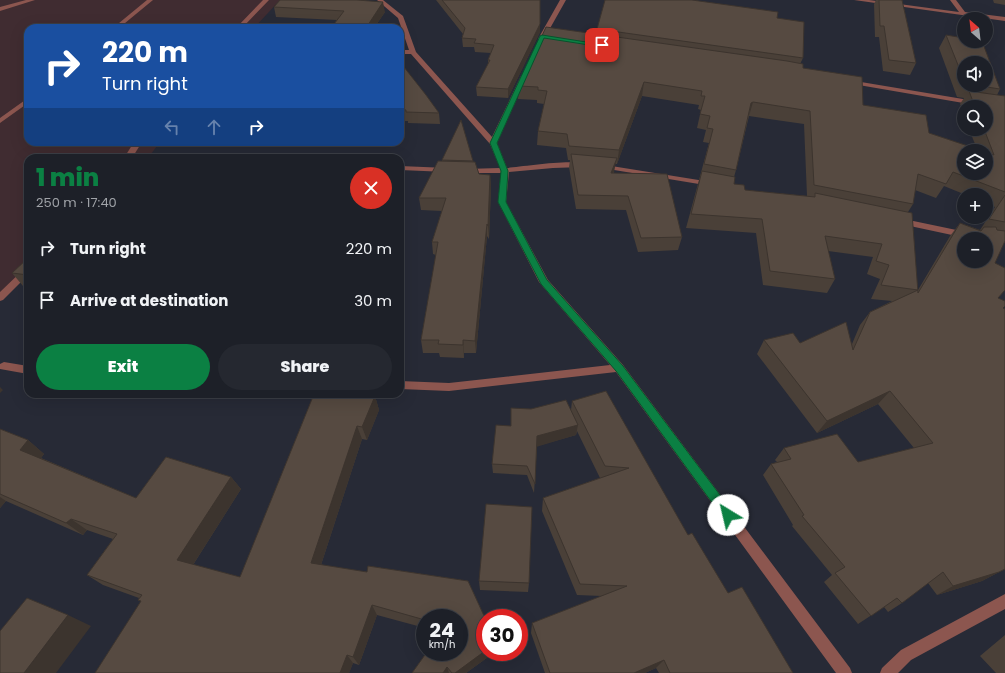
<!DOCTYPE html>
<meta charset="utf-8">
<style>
body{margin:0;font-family:Poppins,sans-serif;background:#252830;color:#f1f3f6;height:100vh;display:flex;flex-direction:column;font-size:15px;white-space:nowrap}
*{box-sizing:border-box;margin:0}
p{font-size:13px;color:#a0a3a8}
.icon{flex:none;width:22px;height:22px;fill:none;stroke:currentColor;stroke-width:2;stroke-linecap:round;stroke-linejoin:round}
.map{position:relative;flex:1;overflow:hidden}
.side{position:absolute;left:24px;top:154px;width:380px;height:244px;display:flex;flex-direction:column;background:#1d2028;border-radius:12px;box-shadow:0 4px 16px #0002,0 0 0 1px #3b3e45}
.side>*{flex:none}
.banner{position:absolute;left:24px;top:24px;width:380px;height:122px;border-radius:12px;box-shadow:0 4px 16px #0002,0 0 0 1px #3b3e45;background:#1a4fa0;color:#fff;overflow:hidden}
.needle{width:26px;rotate:332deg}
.tools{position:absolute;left:957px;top:12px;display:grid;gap:8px}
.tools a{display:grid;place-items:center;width:36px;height:36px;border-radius:50%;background:#1d2028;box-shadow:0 4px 16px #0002,0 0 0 1px #3b3e45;font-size:20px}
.speed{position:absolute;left:416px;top:609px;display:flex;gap:8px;font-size:20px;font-weight:700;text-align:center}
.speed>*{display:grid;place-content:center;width:52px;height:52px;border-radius:50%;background:#1d2028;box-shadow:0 4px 16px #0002,0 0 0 1px #3b3e45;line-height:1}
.speed small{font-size:10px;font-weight:400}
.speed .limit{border:6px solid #d22;background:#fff;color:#111}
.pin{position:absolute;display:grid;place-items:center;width:34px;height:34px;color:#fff;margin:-17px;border-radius:8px;box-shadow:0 2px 6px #0006}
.me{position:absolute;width:44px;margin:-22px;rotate:324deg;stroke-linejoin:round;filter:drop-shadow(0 0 3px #0008)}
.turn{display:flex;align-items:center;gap:14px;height:84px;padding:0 12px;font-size:18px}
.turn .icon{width:52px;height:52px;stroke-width:2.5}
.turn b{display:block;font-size:28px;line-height:34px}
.lanes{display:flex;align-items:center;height:38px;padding:0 12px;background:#0003;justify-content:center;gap:20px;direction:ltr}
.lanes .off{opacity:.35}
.round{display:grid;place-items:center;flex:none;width:42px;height:42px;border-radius:21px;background:#252830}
.head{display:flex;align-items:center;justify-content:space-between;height:68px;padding:0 12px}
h1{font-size:24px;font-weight:800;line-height:30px;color:#0b8043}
.action{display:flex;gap:8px;margin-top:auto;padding:8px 12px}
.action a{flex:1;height:46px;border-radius:24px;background:#0b8043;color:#fff;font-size:16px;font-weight:800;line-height:46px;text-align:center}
.action a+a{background:#252830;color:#f1f3f6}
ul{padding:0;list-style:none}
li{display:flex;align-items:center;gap:12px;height:52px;padding:0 12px}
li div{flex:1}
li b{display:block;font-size:15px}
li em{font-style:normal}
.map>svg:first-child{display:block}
.industrial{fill:#402c31}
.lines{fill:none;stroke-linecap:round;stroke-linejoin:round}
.minor{fill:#8c564f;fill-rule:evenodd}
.wall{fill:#4a4038;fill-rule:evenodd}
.shaded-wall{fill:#3c342e}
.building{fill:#564a41;stroke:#3c342e;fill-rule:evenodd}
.route{fill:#0b8043;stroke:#07532c}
</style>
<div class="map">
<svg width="1005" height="673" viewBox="0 0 1005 673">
<rect width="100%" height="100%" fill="#272a36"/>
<!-- industrial -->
<path class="industrial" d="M 0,0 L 280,0 L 254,28 L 28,28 L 28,142 L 160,142 L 148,158 L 28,158 L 28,274 L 0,296 Z"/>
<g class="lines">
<!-- minor -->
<path class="minor" d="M 26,0 L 35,0 L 0,11 L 0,7 Z
M 147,0 L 153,0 L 119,28 L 113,28 Z
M 263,0 L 269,0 L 242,28 L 236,28 Z
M 377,0 L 383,0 L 403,16 L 416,52 L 492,137 L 521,76 L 526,75 L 527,76 L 497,143 L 507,168 C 521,167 577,158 586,165 L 582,167 L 553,168 L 509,172 L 506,202 L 548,280 L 623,365 L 850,668 L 852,673 L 836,673 L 616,372 L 449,391 L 400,389 L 400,381 L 449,383 L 610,365 L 539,282 L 498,202 L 501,173 L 465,173 L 461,171 L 465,169 L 500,168 L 490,144 L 411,54 L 400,54 L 400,50 L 409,50 L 398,18 Z
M 560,0 L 566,0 L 544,39 L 539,40 L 538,39 Z
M 854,0 L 869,0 L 959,12 L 950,0 L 956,0 L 965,12 L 1005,17 L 1005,21 Z
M 849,80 L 975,101 L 978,103 L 975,105 L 847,83 L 847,81 Z
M 28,98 L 28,103 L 0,123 L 0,118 Z
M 134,142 L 142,142 L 132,158 L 124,158 Z
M 599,164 L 711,182 L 715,184 L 711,186 L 602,168 L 598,166 Z
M 400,166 L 447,168 L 451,170 L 447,172 L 400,170 Z
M 899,218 L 966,232 L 970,235 L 966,238 L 896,223 L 895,221 Z
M 28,267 L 28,275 L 3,300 L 0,301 L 0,292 L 25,268 Z
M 4,362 L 28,366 L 28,374 L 0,369 L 0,364 Z
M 1005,594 L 1005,609 L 911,660 L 898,673 L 880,673 L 882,668 L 901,650 Z"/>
</g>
<!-- wall -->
<path class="wall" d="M 280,0 L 366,0 L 365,1 L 385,12 L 374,28 L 331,28 L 337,20 L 276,17 L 274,7 Z
M 436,0 L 540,0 L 540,32 L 508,98 L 477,96 L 476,87 L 488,64 L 488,60 L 491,53 L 475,52 L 474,47 L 463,47 L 462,38 L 463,34 Z
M 876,0 L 902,0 L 916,63 L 910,75 L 883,71 L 879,37 L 875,37 L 874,4 Z
M 993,0 L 1005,0 L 1005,5 L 994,3 Z
M 777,18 L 803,58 L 800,64 L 803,68 L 863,105 L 929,133 L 977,149 L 969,129 L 986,129 L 986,107 L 964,107 L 964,114 L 960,104 L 964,98 L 957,97 L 939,48 L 946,35 L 1000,89 L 997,95 L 1005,96 L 1005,241 L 995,263 L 998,298 L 1003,308 L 1005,569 L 982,581 L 937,595 L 928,583 L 902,603 L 888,612 L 884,607 L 858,624 L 824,582 L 832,575 L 792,526 L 793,525 L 763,475 L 771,464 L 777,462 L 775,460 L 784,448 L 858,462 L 914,448 L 878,404 L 817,433 L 757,354 L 764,340 L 800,343 L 852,344 L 860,325 L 870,312 L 892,301 L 871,299 L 880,279 L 867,274 L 873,257 L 828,251 L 835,279 L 827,293 L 763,285 L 756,233 L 686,228 L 709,143 L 703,142 L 706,130 L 697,128 L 701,110 L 698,109 L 699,105 L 642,96 L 617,164 L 615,164 L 614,173 L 682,237 L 678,250 L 638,252 L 626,210 L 576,209 L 569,167 L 570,160 L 568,160 L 566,148 L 537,145 L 538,131 L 544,104 L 537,103 L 537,100 L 518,99 L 519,86 L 596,34 L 597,29 ZM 964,63 L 986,85 L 964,85 ZM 749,116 L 804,124 L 807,196 L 745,190 L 734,184 L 734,177 L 736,170 ZM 964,151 L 986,151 L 986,173 ZM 944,186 L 966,195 L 986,195 L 986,203 L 995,207 L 980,230 L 960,223 L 950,236 L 918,290 L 908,212 L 913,204 L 915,190 L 936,198 Z
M 400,62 L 439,113 L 440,124 L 408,123 L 408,121 L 400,121 Z
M 147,142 L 178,142 L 176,146 L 149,146 Z
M 442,160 L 473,161 L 479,174 L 490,175 L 491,187 L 489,239 L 487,236 L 476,353 L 464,353 L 464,358 L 440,357 L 439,353 L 423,353 L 421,340 L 436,255 L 433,254 L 432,242 L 442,211 L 421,210 L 419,198 L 442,161 Z
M 28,258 L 28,287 L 23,286 L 12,273 Z
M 314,394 L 366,394 L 375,396 L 379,410 L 367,440 L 362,439 L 321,565 L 367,572 L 368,566 L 468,581 L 485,618 L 485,652 L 495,652 L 466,673 L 412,673 L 427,652 L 459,652 L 459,618 L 425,618 L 425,628 L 377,615 L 359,665 L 353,663 L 349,673 L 95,673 L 141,602 L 138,600 L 139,598 L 103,585 L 87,575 L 113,539 L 87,530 L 83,535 L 6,501 L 0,508 L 0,429 L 28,440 L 44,454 L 41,458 L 136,498 L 166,457 L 231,477 L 241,489 L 193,565 L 240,577 Z
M 572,401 L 688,535 L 728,593 L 793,673 L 659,673 L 656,668 L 645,673 L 545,673 L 531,633 L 532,623 L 602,596 L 577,595 L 542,511 L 543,498 L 600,478 L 577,431 L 576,435 L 537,446 L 534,493 L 527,475 L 493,473 L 492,464 L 511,426 L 571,410 Z
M 479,581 L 529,583 L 528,592 L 480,590 Z
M 1005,635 L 1005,673 L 996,673 L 980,656 Z"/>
<!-- shaded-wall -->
<path class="shaded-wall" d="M 383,2 L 385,12 L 374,28 L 366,28 Z
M 540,24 L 540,32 L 508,98 L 508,89 Z
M 644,82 L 642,96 L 617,164 L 619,150 Z
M 753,102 L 749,116 L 751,103 Z
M 174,142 L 178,142 L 176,146 Z
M 617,158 L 614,171 L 609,187 L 611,173 Z
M 490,175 L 491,187 L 489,239 L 488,226 Z
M 487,224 L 487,236 L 476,353 L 475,341 Z
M 463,340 L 464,353 L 464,358 L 463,345 Z
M 0,387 L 3,390 L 0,393 Z
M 890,391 L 878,404 L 817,433 L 827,421 Z
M 375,396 L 379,410 L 367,440 L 362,427 Z
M 578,425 L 576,435 L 536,447 L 537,436 Z
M 357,426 L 362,439 L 318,574 L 311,563 Z
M 28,440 L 44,454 L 37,463 L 20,450 Z
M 231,477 L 241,489 L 189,571 L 177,560 Z
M 0,497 L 6,501 L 0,508 Z
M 71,519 L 87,530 L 83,535 L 66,523 Z
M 999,572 L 982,581 L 937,595 L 953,586 Z
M 372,605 L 377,615 L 359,665 L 353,657 Z
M 68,615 L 91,626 L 56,673 L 24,673 Z
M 485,651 L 485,652 L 495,652 L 466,673 L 455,673 Z
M 347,655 L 353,663 L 349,673 L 340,673 Z
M 664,660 L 656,668 L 645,673 L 634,673 Z
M 447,667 L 449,673 L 443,673 Z"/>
<!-- building -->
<path class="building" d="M 280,0 L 357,0 L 383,2 L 366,28 L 331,28 L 344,11 L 274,7 Z
M 442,0 L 540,0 L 540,24 L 508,89 L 476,87 L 490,60 L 488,60 L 494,45 L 474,43 L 476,39 L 462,38 L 465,28 Z
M 605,0 L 692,0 L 778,12 L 777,18 L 804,22 L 803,58 L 597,29 Z
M 879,0 L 902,0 L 916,63 L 889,60 L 884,26 L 880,26 Z
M 546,27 L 787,61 L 803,64 L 803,68 L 862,77 L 863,105 L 926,115 L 929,133 L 983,151 L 964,151 L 964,173 L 986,173 L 986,152 L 994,155 L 984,129 L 986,129 L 986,107 L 975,107 L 969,91 L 1005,96 L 1005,192 L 953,172 L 946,184 L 918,174 L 913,204 L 814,185 L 810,111 L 753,102 L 751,103 L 736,170 L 704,164 L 713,129 L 707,128 L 710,116 L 700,114 L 705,96 L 701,96 L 702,91 L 644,82 L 619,150 L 569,146 L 567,134 L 538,131 L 547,91 L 538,90 L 538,87 L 519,86 Z
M 946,35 L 964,38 L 964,41 L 982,41 L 1000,89 L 974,85 L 986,85 L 986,63 L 964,63 L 964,80 Z
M 400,62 L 426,95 L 439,113 L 406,112 L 406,110 L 400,109 Z
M 461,120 L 473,161 L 442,160 Z
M 571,154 L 617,158 L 611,173 L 667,174 L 682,237 L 641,238 L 628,196 L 578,195 Z
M 438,161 L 475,162 L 479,174 L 490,175 L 488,226 L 487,224 L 475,341 L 463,340 L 463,345 L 438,344 L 439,340 L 421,340 L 438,242 L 432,242 L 446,198 L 419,198 Z
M 702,171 L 735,177 L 734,184 L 744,185 L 745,190 L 815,197 L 815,193 L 912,213 L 918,293 L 960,223 L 981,231 L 984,227 L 996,227 L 997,230 L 1005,231 L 1005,241 L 995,263 L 1005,268 L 1005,290 L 998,298 L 1005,301 L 1005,306 L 1003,308 L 1005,309 L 1005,569 L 999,572 L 953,586 L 943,572 L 902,603 L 897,598 L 871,616 L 835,573 L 845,567 L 802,516 L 804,515 L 771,464 L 791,459 L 784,448 L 837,434 L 858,462 L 933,443 L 890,391 L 827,421 L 764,340 L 793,333 L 800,343 L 846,322 L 853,350 L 870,312 L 918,290 L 881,285 L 889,265 L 876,261 L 882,244 L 825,236 L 835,279 L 770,271 L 762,219 L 691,214 ZM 964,239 L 986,239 L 986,261 L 964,261 Z
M 1005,195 L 1005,222 L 989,219 Z
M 28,258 L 28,275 L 12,273 Z
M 606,391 L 688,535 L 692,533 L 728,593 L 742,587 L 793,673 L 670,673 L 664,660 L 634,673 L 550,673 L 532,623 L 627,586 L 580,584 L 543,498 L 629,468 L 605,466 L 572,401 Z
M 314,394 L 366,394 L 375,396 L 362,427 L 357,426 L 311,563 L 367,572 L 368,566 L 468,581 L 485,618 L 485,651 L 455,673 L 452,673 L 447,667 L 443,673 L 412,673 L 427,652 L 459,652 L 459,618 L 425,618 L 425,620 L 372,605 L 353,657 L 347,655 L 340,673 L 95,673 L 141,601 L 138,600 L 142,595 L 87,575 L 117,534 L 71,519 L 66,523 L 0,494 L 0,429 L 28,440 L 20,450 L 136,498 L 166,457 L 231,477 L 177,560 L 240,577 Z
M 566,400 L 578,425 L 537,436 L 535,484 L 527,466 L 492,464 L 496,425 L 511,426 L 511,408 L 531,409 Z
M 486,504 L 532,507 L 529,583 L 479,581 Z
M 27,598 L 68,615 L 24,673 L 0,673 L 0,631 Z"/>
<!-- route -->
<path class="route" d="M 542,35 L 605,45 L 602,47 L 544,38 L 497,143 L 508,171 L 506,202 L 547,280 L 623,366 L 732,511 L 734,515 L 732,519 L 728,520 L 724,519 L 616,371 L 541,284 L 498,202 L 501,171 L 490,143 L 540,36 Z"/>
</svg>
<div class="tools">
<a><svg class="needle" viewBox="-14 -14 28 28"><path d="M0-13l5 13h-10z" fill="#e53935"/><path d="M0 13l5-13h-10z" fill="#a0a3a8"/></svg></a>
<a><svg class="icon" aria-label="sound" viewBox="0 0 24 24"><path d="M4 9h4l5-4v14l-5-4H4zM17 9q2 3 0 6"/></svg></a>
<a><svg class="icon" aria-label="search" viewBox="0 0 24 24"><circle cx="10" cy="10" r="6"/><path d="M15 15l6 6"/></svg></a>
<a><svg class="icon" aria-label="layers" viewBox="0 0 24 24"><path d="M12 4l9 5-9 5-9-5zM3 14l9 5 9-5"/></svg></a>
<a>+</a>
<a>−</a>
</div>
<div class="speed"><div>24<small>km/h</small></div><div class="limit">30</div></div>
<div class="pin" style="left:602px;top:45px;background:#d93025"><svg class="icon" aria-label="arrive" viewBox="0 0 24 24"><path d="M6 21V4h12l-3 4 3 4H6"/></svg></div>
<svg class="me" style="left:728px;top:515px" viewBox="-20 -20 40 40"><circle r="19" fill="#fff"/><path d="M0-13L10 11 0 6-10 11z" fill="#0b8043"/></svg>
<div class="banner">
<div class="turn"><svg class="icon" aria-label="right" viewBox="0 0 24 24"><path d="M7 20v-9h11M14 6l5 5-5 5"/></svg><div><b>220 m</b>Turn right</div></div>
<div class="lanes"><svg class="icon off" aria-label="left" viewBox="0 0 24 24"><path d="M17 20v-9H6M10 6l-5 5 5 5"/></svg><svg class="icon off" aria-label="ahead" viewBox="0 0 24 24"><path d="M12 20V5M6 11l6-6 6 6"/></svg><svg class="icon" aria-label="right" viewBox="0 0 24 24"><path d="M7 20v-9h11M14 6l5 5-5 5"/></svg></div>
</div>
<section class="side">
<div class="head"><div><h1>1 min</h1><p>250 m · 17:40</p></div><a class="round" style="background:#d93025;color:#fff"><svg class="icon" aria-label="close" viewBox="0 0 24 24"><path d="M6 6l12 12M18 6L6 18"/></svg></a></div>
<ul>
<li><svg class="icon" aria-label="right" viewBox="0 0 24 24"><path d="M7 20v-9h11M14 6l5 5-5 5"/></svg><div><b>Turn right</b></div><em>220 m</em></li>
<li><svg class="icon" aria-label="arrive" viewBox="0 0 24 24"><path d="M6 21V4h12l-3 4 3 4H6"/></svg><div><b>Arrive at destination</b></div><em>30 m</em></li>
</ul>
<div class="action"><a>Exit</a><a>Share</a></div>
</section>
</div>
